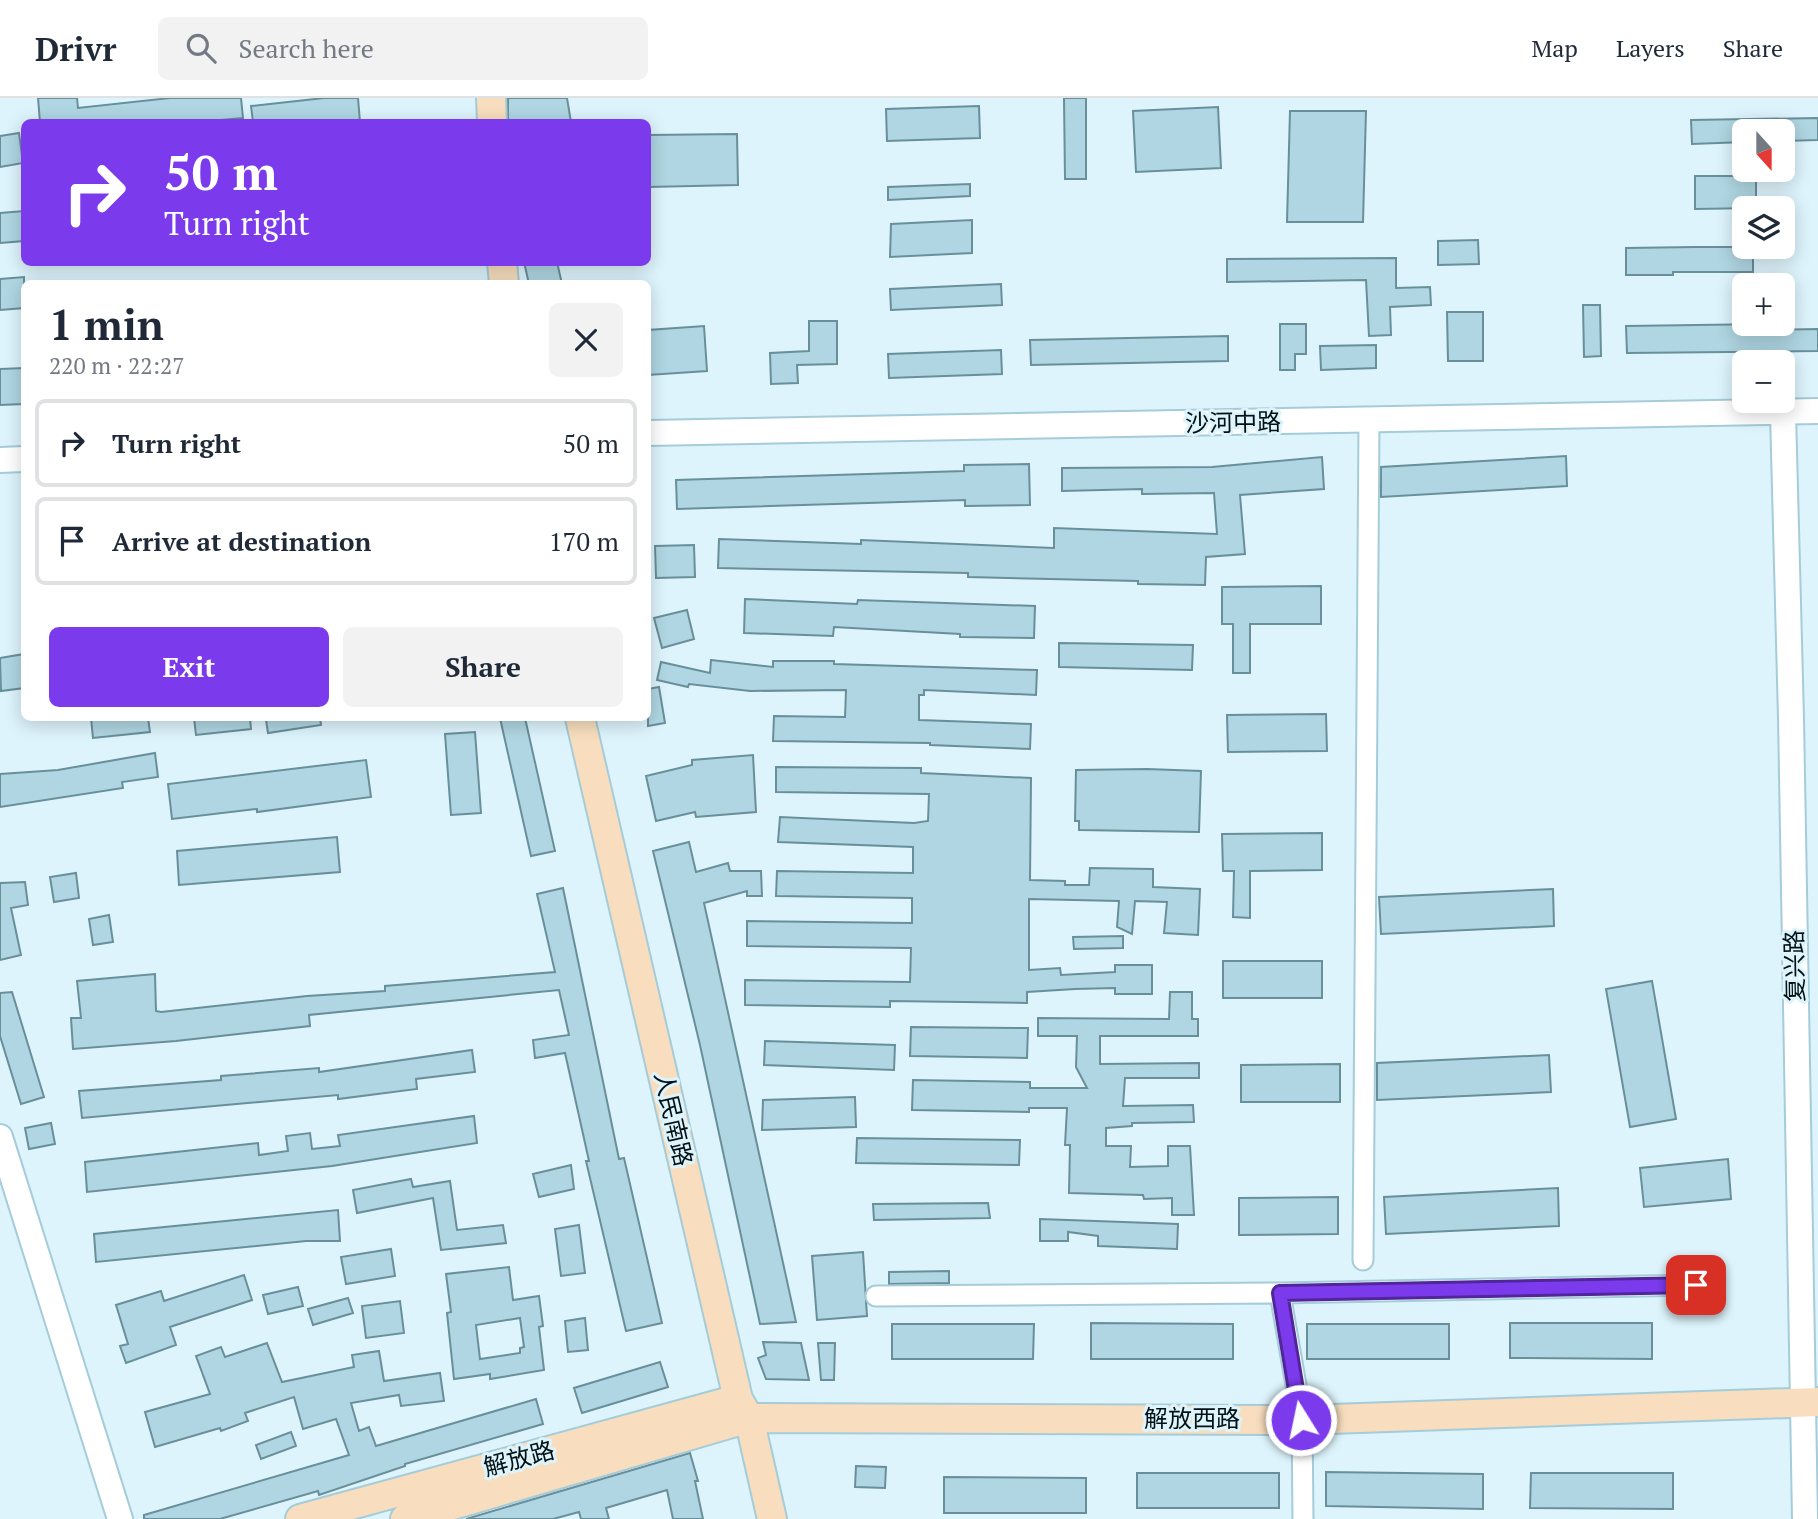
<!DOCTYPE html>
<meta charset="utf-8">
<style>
body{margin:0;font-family:"PT Serif","Noto Sans SC",serif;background:#f2f2f3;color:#1f2937;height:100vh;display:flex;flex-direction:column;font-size:26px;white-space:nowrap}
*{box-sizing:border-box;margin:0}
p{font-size:23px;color:#747a83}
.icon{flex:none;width:38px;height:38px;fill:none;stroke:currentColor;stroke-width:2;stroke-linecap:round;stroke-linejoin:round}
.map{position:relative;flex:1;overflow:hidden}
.side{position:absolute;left:21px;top:182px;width:630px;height:441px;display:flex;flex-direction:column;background:#fff;border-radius:10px;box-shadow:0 4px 18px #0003}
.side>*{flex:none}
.top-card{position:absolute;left:21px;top:21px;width:630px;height:147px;border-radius:10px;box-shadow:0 4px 18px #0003;background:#7c3aed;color:#fff;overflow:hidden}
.needle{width:46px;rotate:159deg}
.buttons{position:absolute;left:1732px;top:21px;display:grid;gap:14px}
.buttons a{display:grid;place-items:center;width:63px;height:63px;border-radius:10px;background:#fff;box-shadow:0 4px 18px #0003;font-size:35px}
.pin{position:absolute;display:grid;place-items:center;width:60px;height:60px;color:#fff;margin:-30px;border-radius:14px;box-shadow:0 4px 10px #0006}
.me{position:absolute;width:77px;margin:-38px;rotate:350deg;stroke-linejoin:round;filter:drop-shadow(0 0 5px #0008)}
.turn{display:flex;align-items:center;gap:24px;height:147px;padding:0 28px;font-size:32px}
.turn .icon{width:91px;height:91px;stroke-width:2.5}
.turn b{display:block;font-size:49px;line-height:60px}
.round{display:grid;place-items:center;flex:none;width:74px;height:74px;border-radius:10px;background:#f2f2f3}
.overview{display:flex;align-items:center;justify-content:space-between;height:119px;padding:0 28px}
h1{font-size:42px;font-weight:800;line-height:52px}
.action{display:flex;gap:14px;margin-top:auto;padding:14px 28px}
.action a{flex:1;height:80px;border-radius:10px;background:#7c3aed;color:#fff;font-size:28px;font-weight:800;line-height:80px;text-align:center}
.action a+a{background:#f2f2f3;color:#1f2937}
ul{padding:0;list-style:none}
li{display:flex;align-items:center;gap:21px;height:88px;margin:0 14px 10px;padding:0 14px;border:4px solid #e0e1e3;border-radius:10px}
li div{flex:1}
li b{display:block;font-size:26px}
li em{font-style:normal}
header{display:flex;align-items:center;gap:42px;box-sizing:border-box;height:98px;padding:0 35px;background:#fff;border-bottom:2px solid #e0e1e3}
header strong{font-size:33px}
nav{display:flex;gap:38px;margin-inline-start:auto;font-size:24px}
.search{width:490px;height:63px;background:#f2f2f3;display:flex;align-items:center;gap:18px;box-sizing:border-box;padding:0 24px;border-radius:10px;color:#747a83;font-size:26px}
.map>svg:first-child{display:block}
.building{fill:#afd6e2;stroke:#698f9a;stroke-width:2;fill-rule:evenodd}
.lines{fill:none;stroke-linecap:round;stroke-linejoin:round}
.minor-casing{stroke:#a5ccd8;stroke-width:23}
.tertiary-casing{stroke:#a5ccd8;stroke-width:28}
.secondary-casing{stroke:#a5ccd8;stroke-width:32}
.minor{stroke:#fff;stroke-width:19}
.tertiary{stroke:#fff;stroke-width:24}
.secondary{stroke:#f8debe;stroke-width:28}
.route-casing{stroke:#51269a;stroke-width:18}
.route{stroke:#7c3aed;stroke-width:12}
.labels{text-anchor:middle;stroke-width:6;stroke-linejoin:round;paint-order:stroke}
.street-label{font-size:24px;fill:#031014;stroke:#ddf4fc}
</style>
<header>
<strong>Drivr</strong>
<div class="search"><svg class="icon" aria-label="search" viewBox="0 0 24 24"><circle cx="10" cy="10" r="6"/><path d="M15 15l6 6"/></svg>Search here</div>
<nav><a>Map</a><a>Layers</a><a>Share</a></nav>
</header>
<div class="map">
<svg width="1818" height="1421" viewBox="0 0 1818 1421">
<rect width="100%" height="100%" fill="#ddf4fc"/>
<!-- building -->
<path class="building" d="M 38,0 L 77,0 L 78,10 L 170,0 L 241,0 L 243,20 L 199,24 L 40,24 Z
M 324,0 L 358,0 L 360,24 L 253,24 L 251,8 Z
M 508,0 L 567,0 L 571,24 L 508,24 Z
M 1064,0 L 1086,0 L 1086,81 L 1065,81 Z
M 979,8 L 980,40 L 887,43 L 886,11 Z
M 1218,9 L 1221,70 L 1136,74 L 1133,13 Z
M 1290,13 L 1366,13 L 1363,124 L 1287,124 Z
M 1818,20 L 1818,42 L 1783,43 L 1783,33 L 1745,33 L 1745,44 L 1692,46 L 1691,22 Z
M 19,35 L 23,65 L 0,69 L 0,38 Z
M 737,36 L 738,87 L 648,89 L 648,37 Z
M 1695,78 L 1756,78 L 1756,110 L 1695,111 Z
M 970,86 L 970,98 L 888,102 L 888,89 Z
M 24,113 L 24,143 L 0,145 L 0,115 Z
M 972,122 L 972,155 L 890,159 L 891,126 Z
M 1478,142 L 1479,166 L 1438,167 L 1438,143 Z
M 1695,149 L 1753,149 L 1753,174 L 1673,174 L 1673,177 L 1626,177 L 1626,150 Z
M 1396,160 L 1396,190 L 1430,189 L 1431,207 L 1390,209 L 1391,237 L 1369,238 L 1366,182 L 1227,184 L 1227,161 Z
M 524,164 L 557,164 L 562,186 L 529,186 Z
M 24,179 L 24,210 L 0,212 L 0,181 Z
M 1001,186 L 1002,207 L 891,212 L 890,191 Z
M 1583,207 L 1600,207 L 1601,258 L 1584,259 Z
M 1447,214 L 1483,214 L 1483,263 L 1448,263 Z
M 809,223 L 837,223 L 837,266 L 797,267 L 798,285 L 771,286 L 770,255 L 809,253 Z
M 1280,226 L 1306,226 L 1306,256 L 1295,256 L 1295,272 L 1280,272 Z
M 1767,226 L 1767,232 L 1818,231 L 1818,253 L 1627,255 L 1626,228 Z
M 704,228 L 707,273 L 648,277 L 648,232 Z
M 1228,238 L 1228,263 L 1031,267 L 1030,242 Z
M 1376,247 L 1376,270 L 1321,272 L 1320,248 Z
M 1001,252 L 1002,276 L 889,280 L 888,256 Z
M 24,270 L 24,306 L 0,307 L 0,271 Z
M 1566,358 L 1567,388 L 1381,399 L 1381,369 Z
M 1322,359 L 1324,391 L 1240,397 L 1245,456 L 1206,459 L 1205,487 L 1138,486 L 1138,483 L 968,479 L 968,475 L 718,470 L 719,441 L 861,446 L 861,442 L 1054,450 L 1054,430 L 1217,436 L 1214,395 L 1142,396 L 1142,391 L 1062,393 L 1062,370 L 1212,369 Z
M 1029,366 L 1030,407 L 965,408 L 965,402 L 677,411 L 676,382 L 964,373 L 964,367 Z
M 694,447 L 695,479 L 656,480 L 655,448 Z
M 1321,488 L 1321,526 L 1250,526 L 1250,575 L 1233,575 L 1233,526 L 1222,526 L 1222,489 Z
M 745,501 L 857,506 L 858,502 L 1035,508 L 1034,540 L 960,539 L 960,536 L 834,529 L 833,538 L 744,535 Z
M 687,512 L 694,541 L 662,550 L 654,520 Z
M 1059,545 L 1193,547 L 1192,572 L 1059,569 Z
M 24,556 L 24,590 L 1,593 L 0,560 Z
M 711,562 L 773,569 L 773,563 L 834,563 L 834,566 L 1037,572 L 1036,597 L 924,592 L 924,597 L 919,597 L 919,622 L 1031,626 L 1030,651 L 930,647 L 930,645 L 773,643 L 774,618 L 845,619 L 846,592 L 750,593 L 689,586 L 688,589 L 657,582 L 661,564 L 710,575 Z
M 659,589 L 665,625 L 648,628 L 648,591 Z
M 1326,616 L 1327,653 L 1228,654 L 1227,617 Z
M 91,620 L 148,620 L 150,634 L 93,640 Z
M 194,620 L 250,620 L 251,631 L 196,637 Z
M 284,620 L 320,620 L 321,627 L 268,635 L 266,622 Z
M 500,620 L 525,620 L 555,753 L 531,758 Z
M 475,634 L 481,715 L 451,717 L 445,636 Z
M 155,655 L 158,679 L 122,684 L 123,690 L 0,709 L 0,676 L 58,672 Z
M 753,657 L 756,714 L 696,719 L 695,714 L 656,723 L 646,678 L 692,667 L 692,662 Z
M 366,662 L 371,699 L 257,714 L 257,711 L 172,721 L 168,686 Z
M 776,669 L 921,670 L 921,675 L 1031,680 L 1030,782 L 1065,783 L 1065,787 L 1089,787 L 1090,770 L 1153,771 L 1153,789 L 1200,791 L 1198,837 L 1164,835 L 1167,804 L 1135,803 L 1132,836 L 1117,829 L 1119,803 L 1029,801 L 1029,872 L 1060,870 L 1061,877 L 1115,874 L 1115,867 L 1152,867 L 1152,896 L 1115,896 L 1115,890 L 1075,891 L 1027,894 L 1027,905 L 890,903 L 890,909 L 745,907 L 745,882 L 910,884 L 911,850 L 747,848 L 747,823 L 912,825 L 912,800 L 776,798 L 777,773 L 913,775 L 913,749 L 778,744 L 780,719 L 914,725 L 928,723 L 929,696 L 776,694 Z
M 1147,671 L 1201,673 L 1199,734 L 1079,732 L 1079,723 L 1075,723 L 1076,672 Z
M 1322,735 L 1322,772 L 1250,773 L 1250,820 L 1233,819 L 1234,773 L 1223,773 L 1222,736 Z
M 337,739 L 340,774 L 179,787 L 177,753 Z
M 689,744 L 696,774 L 728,765 L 730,773 L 761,773 L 762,798 L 747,798 L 747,793 L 704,805 L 796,1224 L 760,1226 L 700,947 L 653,753 Z
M 76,775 L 79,800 L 54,804 L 50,779 Z
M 25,784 L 28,807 L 11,810 L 21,857 L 0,862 L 0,785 Z
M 563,790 L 619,1061 L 624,1060 L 662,1225 L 626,1233 L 586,1063 L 589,1063 L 565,955 L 535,960 L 533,942 L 569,937 L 559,892 L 309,917 L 310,928 L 176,943 L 73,951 L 71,920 L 81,920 L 77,883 L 155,876 L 156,913 L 161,914 L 307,898 L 385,893 L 385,888 L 555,874 L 537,796 Z
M 1553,791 L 1554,828 L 1381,836 L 1379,799 Z
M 109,817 L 113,844 L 93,847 L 89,821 Z
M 1123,838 L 1123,850 L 1074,851 L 1073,839 Z
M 1223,863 L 1322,863 L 1322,900 L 1223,900 Z
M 1652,883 L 1676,1021 L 1630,1029 L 1606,891 Z
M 12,894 L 44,999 L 21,1006 L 0,938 L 0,895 Z
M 1170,894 L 1192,894 L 1192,921 L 1198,921 L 1198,938 L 1100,938 L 1100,966 L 1199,965 L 1199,980 L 1125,980 L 1123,1008 L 1193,1007 L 1194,1024 L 1132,1025 L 1132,1028 L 1106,1030 L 1106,1048 L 1131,1048 L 1130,1069 L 1168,1068 L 1168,1048 L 1190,1048 L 1194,1117 L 1172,1117 L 1172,1100 L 1144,1101 L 1143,1097 L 1069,1095 L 1070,1047 L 1065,1047 L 1067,1010 L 1029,1010 L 1029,1014 L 912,1012 L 913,982 L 1030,984 L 1030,990 L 1087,990 L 1076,969 L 1077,938 L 1038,938 L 1038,920 L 1169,921 Z
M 911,929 L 1028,930 L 1027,960 L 910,958 Z
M 765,943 L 895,947 L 894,972 L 764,967 Z
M 472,952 L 475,974 L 416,981 L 417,991 L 338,1001 L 338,997 L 82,1020 L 79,993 L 221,982 L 221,978 L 319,970 L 319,974 Z
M 1549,957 L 1551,994 L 1377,1002 L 1377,965 Z
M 1340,966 L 1340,1004 L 1241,1004 L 1241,967 Z
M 855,999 L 856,1029 L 762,1032 L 763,1002 Z
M 474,1018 L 477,1045 L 332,1068 L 87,1094 L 85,1064 L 258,1045 L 259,1057 L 288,1053 L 286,1038 L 310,1035 L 312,1051 L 340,1048 L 338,1037 Z
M 51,1025 L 55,1046 L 29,1051 L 25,1030 Z
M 857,1040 L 1020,1042 L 1019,1067 L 856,1065 Z
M 1728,1061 L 1731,1101 L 1644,1109 L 1640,1070 Z
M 571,1067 L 574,1091 L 539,1099 L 533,1076 Z
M 411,1081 L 413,1089 L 450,1083 L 457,1132 L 503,1127 L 506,1145 L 441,1152 L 433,1100 L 357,1115 L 353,1092 Z
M 1558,1090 L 1559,1128 L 1386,1136 L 1384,1099 Z
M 1338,1099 L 1338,1136 L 1239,1137 L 1239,1100 Z
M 988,1105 L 990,1120 L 874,1122 L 873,1106 Z
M 338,1112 L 340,1143 L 306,1143 L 96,1164 L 94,1136 Z
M 1040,1121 L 1178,1126 L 1177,1151 L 1098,1148 L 1098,1138 L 1068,1134 L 1068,1143 L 1040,1143 Z
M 579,1127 L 585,1175 L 561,1178 L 555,1131 Z
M 391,1151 L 395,1178 L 346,1186 L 341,1159 Z
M 863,1154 L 867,1218 L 817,1222 L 812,1158 Z
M 509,1169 L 513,1202 L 539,1198 L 543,1228 L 539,1229 L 544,1272 L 490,1281 L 490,1276 L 454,1281 L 447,1215 L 451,1214 L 446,1176 ZM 520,1220 L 524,1249 L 520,1250 L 520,1255 L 480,1261 L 476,1227 Z
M 949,1173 L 949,1185 L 889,1186 L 889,1174 Z
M 244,1177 L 252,1202 L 170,1229 L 176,1247 L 126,1265 L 120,1248 L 128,1246 L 116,1207 L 161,1193 L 164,1203 Z
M 298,1189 L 303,1208 L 268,1216 L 263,1197 Z
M 348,1200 L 353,1215 L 313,1227 L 308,1211 Z
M 400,1203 L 404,1235 L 366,1240 L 362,1208 Z
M 585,1220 L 588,1252 L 568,1254 L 565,1223 Z
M 1091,1225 L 1233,1226 L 1233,1261 L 1091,1261 Z
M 1510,1225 L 1652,1225 L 1652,1261 L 1510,1260 Z
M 892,1226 L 1034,1226 L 1033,1261 L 892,1261 Z
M 1307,1226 L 1449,1226 L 1449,1261 L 1307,1261 Z
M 763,1244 L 801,1245 L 809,1282 L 766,1281 L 758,1260 L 766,1257 Z
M 267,1245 L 282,1284 L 354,1269 L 352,1257 L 379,1253 L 384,1283 L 440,1275 L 444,1303 L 401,1308 L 399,1297 L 351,1305 L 359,1333 L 369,1329 L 376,1348 L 536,1301 L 543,1326 L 405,1366 L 405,1368 L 319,1397 L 318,1393 L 220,1421 L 144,1421 L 144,1417 L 349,1357 L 336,1321 L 303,1331 L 294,1299 L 245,1315 L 248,1323 L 221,1333 L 220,1330 L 155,1349 L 145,1314 L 210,1296 L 196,1258 L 221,1249 L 225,1259 Z
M 818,1245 L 835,1245 L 834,1282 L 821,1282 Z
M 660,1264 L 668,1289 L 582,1315 L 574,1290 Z
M 291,1334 L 296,1348 L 261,1361 L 256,1347 Z
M 690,1355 L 698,1383 L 695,1383 L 703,1421 L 673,1421 L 667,1392 L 606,1410 L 609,1421 L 581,1421 L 579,1414 L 553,1421 L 466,1421 Z
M 856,1368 L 886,1369 L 885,1390 L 855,1389 Z
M 1326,1374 L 1483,1376 L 1483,1411 L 1326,1408 Z
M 1137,1375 L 1279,1375 L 1279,1410 L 1137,1410 Z
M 1531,1375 L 1673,1375 L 1673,1411 L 1530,1410 Z
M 944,1379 L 1086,1380 L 1086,1415 L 944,1415 Z"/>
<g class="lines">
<defs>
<path id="minor" d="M 1363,1162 L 1369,322
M 876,1198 L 1280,1195
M 1303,1421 L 1302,1322 L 1280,1195 L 1696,1187"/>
<path id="tertiary" d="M 1783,315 L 1791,620 L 1805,1421
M 648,335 L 1818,313
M 0,362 L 24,361
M 0,1039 L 120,1421"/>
<path id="secondary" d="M 491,0 L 492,24
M 502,164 L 504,186
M 580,620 L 738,1301 L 749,1320 L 772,1421
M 300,1421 L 738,1301
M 405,1421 L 749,1320 L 1302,1322 L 1818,1304"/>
</defs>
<!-- minor casing -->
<use href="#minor" class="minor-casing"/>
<!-- tertiary casing -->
<use href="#tertiary" class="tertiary-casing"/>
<!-- secondary casing -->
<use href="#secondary" class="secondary-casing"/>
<!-- minor -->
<use href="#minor" class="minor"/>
<!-- tertiary -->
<use href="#tertiary" class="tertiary"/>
<!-- secondary -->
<use href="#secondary" class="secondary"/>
</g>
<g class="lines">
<defs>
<path id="route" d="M 1301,1322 L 1280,1195 L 1696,1187"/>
</defs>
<!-- route casing -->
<use href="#route" class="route-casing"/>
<!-- route -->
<use href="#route" class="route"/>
</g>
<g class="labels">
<!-- street labels -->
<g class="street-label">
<text transform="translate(1233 325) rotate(-1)" y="8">沙河中路</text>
<text transform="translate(1795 868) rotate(-91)" y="8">复兴路</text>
<text transform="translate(673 1021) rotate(77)" y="8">人民南路</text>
<text x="1192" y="1329">解放西路</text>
<text transform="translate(519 1361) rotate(-15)" y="8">解放路</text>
</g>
</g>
</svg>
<div class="buttons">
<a><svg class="needle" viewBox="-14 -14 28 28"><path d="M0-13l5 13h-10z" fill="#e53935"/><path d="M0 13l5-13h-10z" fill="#747a83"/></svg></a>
<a><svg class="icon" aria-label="layers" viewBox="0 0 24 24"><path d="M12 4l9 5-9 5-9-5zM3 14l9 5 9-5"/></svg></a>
<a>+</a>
<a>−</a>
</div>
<div class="pin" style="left:1696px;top:1187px;background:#d93025"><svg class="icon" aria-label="arrive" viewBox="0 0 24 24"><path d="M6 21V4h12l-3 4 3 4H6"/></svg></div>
<svg class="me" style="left:1301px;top:1322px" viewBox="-20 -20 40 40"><circle r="17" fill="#7c3aed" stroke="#fff" stroke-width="3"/><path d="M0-11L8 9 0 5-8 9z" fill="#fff"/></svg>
<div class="top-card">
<div class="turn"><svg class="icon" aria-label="right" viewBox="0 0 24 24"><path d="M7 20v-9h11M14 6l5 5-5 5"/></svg><div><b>50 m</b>Turn right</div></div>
</div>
<section class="side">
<div class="overview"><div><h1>1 min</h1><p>220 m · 22:27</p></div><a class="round"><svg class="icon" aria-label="close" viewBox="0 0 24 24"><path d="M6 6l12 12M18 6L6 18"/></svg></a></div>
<ul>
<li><svg class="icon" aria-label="right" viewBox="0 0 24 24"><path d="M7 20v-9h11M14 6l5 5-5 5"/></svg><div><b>Turn right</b></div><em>50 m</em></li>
<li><svg class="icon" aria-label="arrive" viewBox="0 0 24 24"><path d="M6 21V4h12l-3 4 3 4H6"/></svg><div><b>Arrive at destination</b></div><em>170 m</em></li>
</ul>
<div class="action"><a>Exit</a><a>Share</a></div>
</section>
</div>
